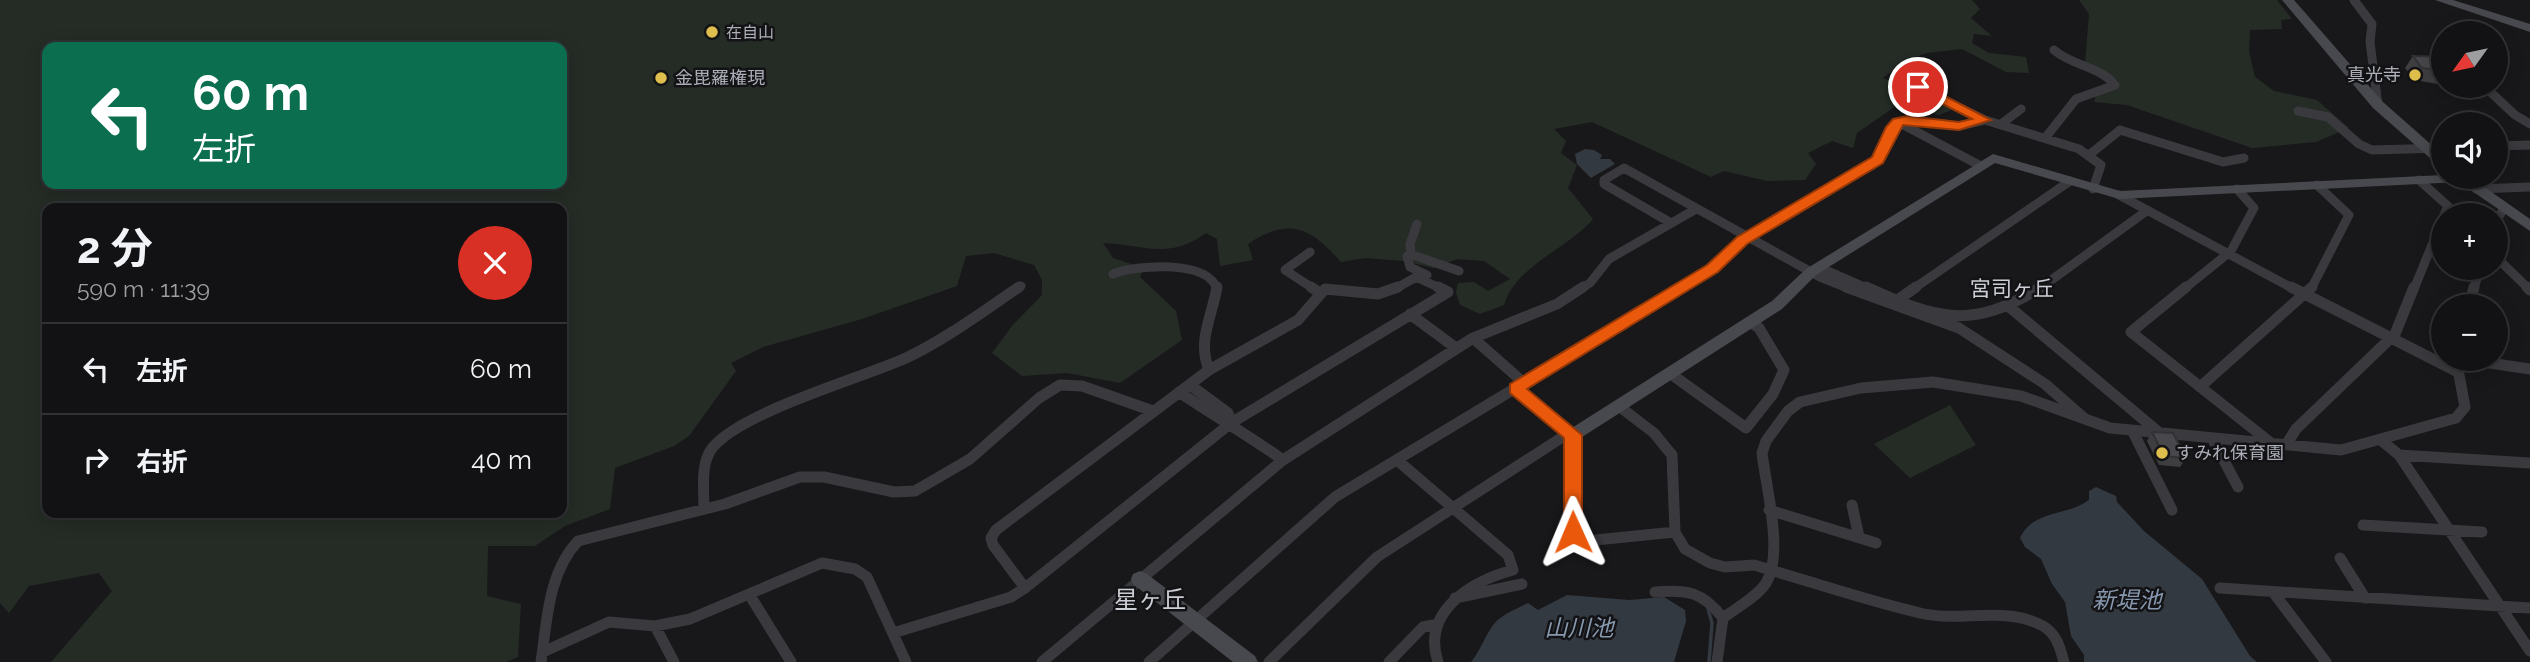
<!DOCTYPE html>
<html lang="ja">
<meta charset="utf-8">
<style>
body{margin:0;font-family:Raleway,"Noto Sans JP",sans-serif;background:#1b1b1d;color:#f1f3f6;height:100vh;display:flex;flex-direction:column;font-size:26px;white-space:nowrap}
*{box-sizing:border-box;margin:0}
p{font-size:23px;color:#9c9ea0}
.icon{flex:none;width:38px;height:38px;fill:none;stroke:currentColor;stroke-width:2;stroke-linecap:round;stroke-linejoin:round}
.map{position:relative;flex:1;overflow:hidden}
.panel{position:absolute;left:42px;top:203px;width:525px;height:315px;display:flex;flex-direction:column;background:#121214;border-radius:14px;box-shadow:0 4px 18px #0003,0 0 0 2px #313234}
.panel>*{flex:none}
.hud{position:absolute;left:42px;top:42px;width:525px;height:147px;border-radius:14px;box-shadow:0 4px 18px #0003,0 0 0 2px #313234;background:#0b6e4f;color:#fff;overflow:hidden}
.needle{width:46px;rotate:237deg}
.controls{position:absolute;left:2431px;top:21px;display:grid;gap:14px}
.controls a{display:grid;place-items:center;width:77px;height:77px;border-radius:50%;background:#121214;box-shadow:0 4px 18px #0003,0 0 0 2px #313234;font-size:35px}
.pin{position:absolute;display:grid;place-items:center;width:60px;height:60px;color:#fff;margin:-30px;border:4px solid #fff;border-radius:50%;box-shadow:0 2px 7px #0007}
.me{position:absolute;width:77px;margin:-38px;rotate:359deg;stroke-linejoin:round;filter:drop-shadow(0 0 5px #0008)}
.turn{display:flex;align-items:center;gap:24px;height:147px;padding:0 35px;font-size:32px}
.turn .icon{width:91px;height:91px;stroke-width:2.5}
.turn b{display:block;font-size:49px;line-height:60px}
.round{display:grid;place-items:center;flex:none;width:74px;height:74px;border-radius:37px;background:#1b1b1d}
.headline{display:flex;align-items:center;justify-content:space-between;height:119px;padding:0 35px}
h1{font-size:42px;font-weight:700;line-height:52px}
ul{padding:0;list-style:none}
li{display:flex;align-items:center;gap:21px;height:91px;padding:0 35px;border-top:2px solid #313234}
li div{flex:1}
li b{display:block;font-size:26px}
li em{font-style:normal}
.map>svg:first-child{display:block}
.green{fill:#252c26;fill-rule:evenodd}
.water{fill:#333941}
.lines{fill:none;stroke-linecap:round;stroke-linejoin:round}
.stream{stroke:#333941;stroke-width:3.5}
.street-far1{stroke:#3a3a3e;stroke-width:9}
.street{stroke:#3a3a3e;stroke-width:11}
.secondary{fill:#48494e;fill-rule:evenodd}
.wall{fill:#3e3e41}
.building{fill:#48484c;stroke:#323235;stroke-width:2}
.route{fill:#ea580c;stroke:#983908;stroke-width:2}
.poi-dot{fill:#debe4c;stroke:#131315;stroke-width:2.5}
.labels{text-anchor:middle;stroke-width:5;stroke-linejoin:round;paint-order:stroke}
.far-poi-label{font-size:16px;fill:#acaeb8;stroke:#131315;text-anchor:start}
.poi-label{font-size:18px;fill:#acaeb8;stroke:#131315;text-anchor:start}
.quarter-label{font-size:21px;fill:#ccced5;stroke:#131315}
.near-water-label{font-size:23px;font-style:italic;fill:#8798af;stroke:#131315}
.near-quarter-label{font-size:24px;fill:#ccced5;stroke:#131315}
</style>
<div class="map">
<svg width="2530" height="662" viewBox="0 0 2530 662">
<rect width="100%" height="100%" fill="#18181a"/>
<!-- green -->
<path class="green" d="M 0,0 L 1972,0 L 1980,9 L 1971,18 L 1992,36 L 1974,34 L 1972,43 L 1989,53 L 2026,57 L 2029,73 L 2006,72 L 1962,49 L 1927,53 L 1907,60 L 1883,78 L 1956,108 L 1939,115 L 1896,106 L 1857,133 L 1853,148 L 1832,141 L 1808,153 L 1816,164 L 1805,180 L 1767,181 L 1724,171 L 1711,177 L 1592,122 L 1554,129 L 1566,141 L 1561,153 L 1577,165 L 1568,188 L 1593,219 C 1568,249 1516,265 1504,305 L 1480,314 L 1460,305 L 1456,292 L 1458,283 L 1474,282 L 1488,291 L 1510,279 L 1484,261 L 1457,259 L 1434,268 L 1403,261 L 1365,258 L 1341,262 C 1310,227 1289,217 1248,244 L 1253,260 L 1220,266 L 1217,239 L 1206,233 C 1167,261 1144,244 1103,243 L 1113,258 L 1143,268 L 1140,277 L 1176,311 L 1182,340 L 1120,383 L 1067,373 L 1022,376 L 992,353 L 1012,326 L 1042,295 L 1042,280 L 1034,265 L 994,253 L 966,256 L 957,286 L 862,319 L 763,347 L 731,363 L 736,371 L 689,436 L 674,446 L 615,468 L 610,509 L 565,526 L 535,546 L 488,546 L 487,596 L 521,604 L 518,657 L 506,662 L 51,662 L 112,591 L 99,573 L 29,586 L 9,613 L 0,603 ZM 47,47 L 562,47 L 562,184 L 47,184 ZM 47,208 L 562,208 L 562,513 L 47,513 Z
M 2079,0 L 2277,0 L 2292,19 L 2281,20 L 2282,29 L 2250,30 L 2249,51 L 2255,77 L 2274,91 L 2317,100 L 2349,128 L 2316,142 L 2252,148 L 2127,105 L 2094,102 L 2096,94 L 2112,88 L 2119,81 L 2085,64 L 2089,14 Z
M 1950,405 L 1976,445 L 1910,478 L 1874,444 Z"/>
<!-- water -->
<path class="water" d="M 1585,149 L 1594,150 L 1602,155 L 1600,159 L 1610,159 L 1615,164 L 1591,178 L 1577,164 L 1575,154 Z
M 2096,487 L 2116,496 L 2117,502 L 2144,531 L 2202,579 L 2250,656 L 2257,662 L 2084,662 L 2084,655 L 2071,636 L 2065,602 L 2052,584 L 2041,559 L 2025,547 L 2020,538 C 2034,509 2066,517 2089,500 L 2089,491 Z
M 1567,595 L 1629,600 L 1664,597 L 1685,610 L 1686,621 L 1674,662 L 1471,662 C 1481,650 1485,635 1494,624 C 1502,614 1517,609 1528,603 L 1538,610 Z"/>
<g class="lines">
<!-- stream -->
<path class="stream" d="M 1708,609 L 1712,623 L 1709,662"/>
<!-- street-far1 -->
<path class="street-far1" d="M 2354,0 L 2372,24 L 2370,42 L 2378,105
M 2484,86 L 2515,115 L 2530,124
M 1918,87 L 1985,120
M 2298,111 L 2328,117 L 2359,144 L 2372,150 L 2443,148
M 1898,122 L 1979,165
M 2001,124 L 2021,109
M 2046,137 L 2076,99 L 2115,85 C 2100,66 2072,66 2054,50
M 2496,146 L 2530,145
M 2089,155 L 2120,130 L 2223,162 L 2244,158
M 2419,180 L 2448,206 L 2444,215
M 2476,189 L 2530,187
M 2119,195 L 2294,289
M 2496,220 L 2504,209
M 1671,223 L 1604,184 L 1604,180 L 1624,168 L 1820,277 L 1850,289
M 1310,252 L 1285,270 L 1314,289
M 1411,254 L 1410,244 L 1417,224
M 2496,257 L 2529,289
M 1819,267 L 1869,289
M 1113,274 C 1136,265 1207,259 1217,289
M 1427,275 L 1410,267 L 1407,256 L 1413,255 L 1459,271
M 1016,289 L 1021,286
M 1395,289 L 1416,277 L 1442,289
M 1580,289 L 1590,283 L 1609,259 L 1696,209
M 1680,289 L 1713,269 L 1742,240 L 1878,160 L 1893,127 L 1907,120 L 1959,126 L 1985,120 L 2079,149 L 2101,165 L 2093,189
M 1913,289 L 2070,181
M 2039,289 L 2145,212
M 2184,289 L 2231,251 L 2254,208 L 2237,189
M 2311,289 L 2349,215 L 2317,185
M 2414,289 L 2443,218
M 2474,289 L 2480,268"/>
<!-- street -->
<path class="street" d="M 1311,287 L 1320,293
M 1846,287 L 1959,328 L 2045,384 L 2085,419
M 1866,287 C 1937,319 1971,331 2041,287
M 2186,287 L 2131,332 L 2271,443
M 2291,287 L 2458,372
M 2527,287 L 2530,290
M 1899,299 L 1916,287
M 2007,305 L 2162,435
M 2469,306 L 2474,287
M 1410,314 L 1456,348
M 1473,338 L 1524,383
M 2463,359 L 2530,369
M 1209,370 C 1197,340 1212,317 1217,287
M 1671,374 L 1746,428 L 1773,394 L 1784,370 L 1759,328 L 1751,322
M 1190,385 L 1228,413 L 1231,423
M 2200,387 L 2312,287
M 1516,389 L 1573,435
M 1179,392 C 1214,416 1248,435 1283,460
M 1620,407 L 1654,433 L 1672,455 L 1675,532 L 1685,549 L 1710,563 L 1725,567 L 1754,565 C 1809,581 1864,600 1920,613 C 1961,623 2005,605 2043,626 C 2057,634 2060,648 2064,662
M 2133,432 L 2172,510
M 1573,435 L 1573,532 L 1586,541 L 1675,532
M 2212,438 L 2238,487
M 2382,441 L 2399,455 L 2530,651
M 2288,442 L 2296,429 L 2395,334 L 2414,287
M 2399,455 L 2530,463
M 1397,460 L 1508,555 L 1513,570 C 1472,581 1421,611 1438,662
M 1852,505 L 1859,537
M 704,509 C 704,490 700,462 713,447 C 744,411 859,379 906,358 C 946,339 982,312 1019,287
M 1769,510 L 1876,543
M 2363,525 L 2482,532
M 2340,558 L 2365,598
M 1025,588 L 993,545 L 991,538 L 996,530 L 1209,370 L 1298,320 L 1325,289 L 1378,294 L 1398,287
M 1025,588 L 1231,423 L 1448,292 L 1438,287
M 2220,588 L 2530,608
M 1655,592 C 1687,589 1703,592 1723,618
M 2273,592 L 2326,662
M 749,594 L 791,662
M 1455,598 L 1522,584
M 655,626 L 674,662
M 893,633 L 1011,597 L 1025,588
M 543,652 L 609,622 L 655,626 L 690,619 L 822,563 L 855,569 L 867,577 L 906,662
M 541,662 C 547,621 548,573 578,541 L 725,504 L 800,477 L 824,477 L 894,492 L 915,491 L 970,459 L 1039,398 L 1060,385 L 1082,386 L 1153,411
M 1042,662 L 1283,460 L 1473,338 L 1557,304 L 1583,287
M 1149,662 L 1335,497 L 1683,287
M 1269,662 L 1377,557 L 1561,438 L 1573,435
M 1389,662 L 1423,627 L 1438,624
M 1717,662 L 1723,618 C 1736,608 1757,597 1766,583 C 1784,554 1766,487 1762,453 L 1766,441 L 1788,411 L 1800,402 L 1861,388 L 1933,382 L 2021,396 L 2110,428 L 2341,450 L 2456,418 L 2465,407 L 2456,359"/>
<!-- secondary -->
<path class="secondary" d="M 2282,0 L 2294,0 L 2383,102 L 2443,155 L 2443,166 L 2438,165 L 2373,108 Z
M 2435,0 L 2453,0 L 2530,24 L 2530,32 Z
M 1993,154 L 2120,191 L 2443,175 L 2470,177 L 2530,219 L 2530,231 L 2459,182 L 2119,199 L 1995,163 L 1816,275 L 1782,309 L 1579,439 L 1567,439 L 1564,435 L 1567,431 L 1772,301 L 1806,269 Z
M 1140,571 L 1147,574 L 1255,656 L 1258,662 L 1233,662 L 1133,584 L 1131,579 L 1133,574 Z"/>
</g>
<!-- wall -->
<path class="wall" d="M 2443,51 L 2443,85 L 2415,80 L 2405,68 L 2413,56 L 2439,57 Z
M 2444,86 L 2482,86 L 2479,90 L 2445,87 Z
M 2152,432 L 2186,458 L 2180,467 L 2159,465 L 2147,441 Z"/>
<!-- building -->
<path class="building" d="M 2413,56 L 2443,57 L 2443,71 L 2422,68 Z
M 2152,432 L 2173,433 L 2186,458 L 2164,456 Z"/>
<!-- route -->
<path class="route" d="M 1913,84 L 1922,84 L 1991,120 L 1959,130 L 1903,125 L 1883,163 L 1747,244 L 1718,272 L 1527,389 L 1582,435 L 1582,532 L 1573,539 L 1567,537 L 1564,532 L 1564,438 L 1510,393 L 1510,384 L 1707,265 L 1737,237 L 1872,157 L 1886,127 L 1893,119 L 1907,116 L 1959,122 L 1972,119 L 1913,89 Z"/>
<!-- markers -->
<g class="poi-dot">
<circle cx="712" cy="32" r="7"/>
<circle cx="2415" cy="75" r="7"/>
<circle cx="661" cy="78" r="7"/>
<circle cx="2162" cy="453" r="7"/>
</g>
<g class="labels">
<!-- far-poi labels -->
<g class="far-poi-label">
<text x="726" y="38">在自山</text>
</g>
<!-- poi labels -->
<g class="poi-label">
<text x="2401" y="81" text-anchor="end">真光寺</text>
<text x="675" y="84">金毘羅権現</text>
<text x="2176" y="459">すみれ保育園</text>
</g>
<!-- quarter labels -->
<g class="quarter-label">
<text x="2012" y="296">宮司ヶ丘</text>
</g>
<!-- near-water labels -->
<g class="near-water-label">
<text x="2127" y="608">新堤池</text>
<text x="1579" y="636">山川池</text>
</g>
<!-- near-quarter labels -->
<g class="near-quarter-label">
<text x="1150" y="608">星ヶ丘</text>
</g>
</g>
</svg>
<div class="controls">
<a><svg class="needle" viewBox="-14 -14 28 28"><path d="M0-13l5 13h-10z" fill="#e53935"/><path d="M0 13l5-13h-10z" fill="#9c9ea0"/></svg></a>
<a><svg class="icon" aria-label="sound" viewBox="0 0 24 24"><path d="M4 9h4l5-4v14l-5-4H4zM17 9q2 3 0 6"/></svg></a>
<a>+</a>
<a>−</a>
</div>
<div class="pin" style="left:1918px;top:87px;background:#d93025"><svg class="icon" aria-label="arrive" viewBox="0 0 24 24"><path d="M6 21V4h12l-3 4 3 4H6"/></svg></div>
<svg class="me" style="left:1573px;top:532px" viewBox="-20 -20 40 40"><path d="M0-17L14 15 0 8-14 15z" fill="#ea580c" stroke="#fff" stroke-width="4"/></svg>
<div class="hud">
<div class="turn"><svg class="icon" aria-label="left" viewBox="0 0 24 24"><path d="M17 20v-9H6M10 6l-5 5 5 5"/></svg><div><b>60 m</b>左折</div></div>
</div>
<section class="panel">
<div class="headline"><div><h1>2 分</h1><p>590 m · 11:39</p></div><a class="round" style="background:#d93025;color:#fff"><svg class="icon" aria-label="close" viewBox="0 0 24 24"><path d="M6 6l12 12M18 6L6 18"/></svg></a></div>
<ul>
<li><svg class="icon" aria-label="left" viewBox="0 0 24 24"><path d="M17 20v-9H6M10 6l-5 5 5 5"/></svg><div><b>左折</b></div><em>60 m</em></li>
<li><svg class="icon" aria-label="right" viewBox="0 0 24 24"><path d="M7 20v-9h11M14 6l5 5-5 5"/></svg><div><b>右折</b></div><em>40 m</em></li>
</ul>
</section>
</div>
